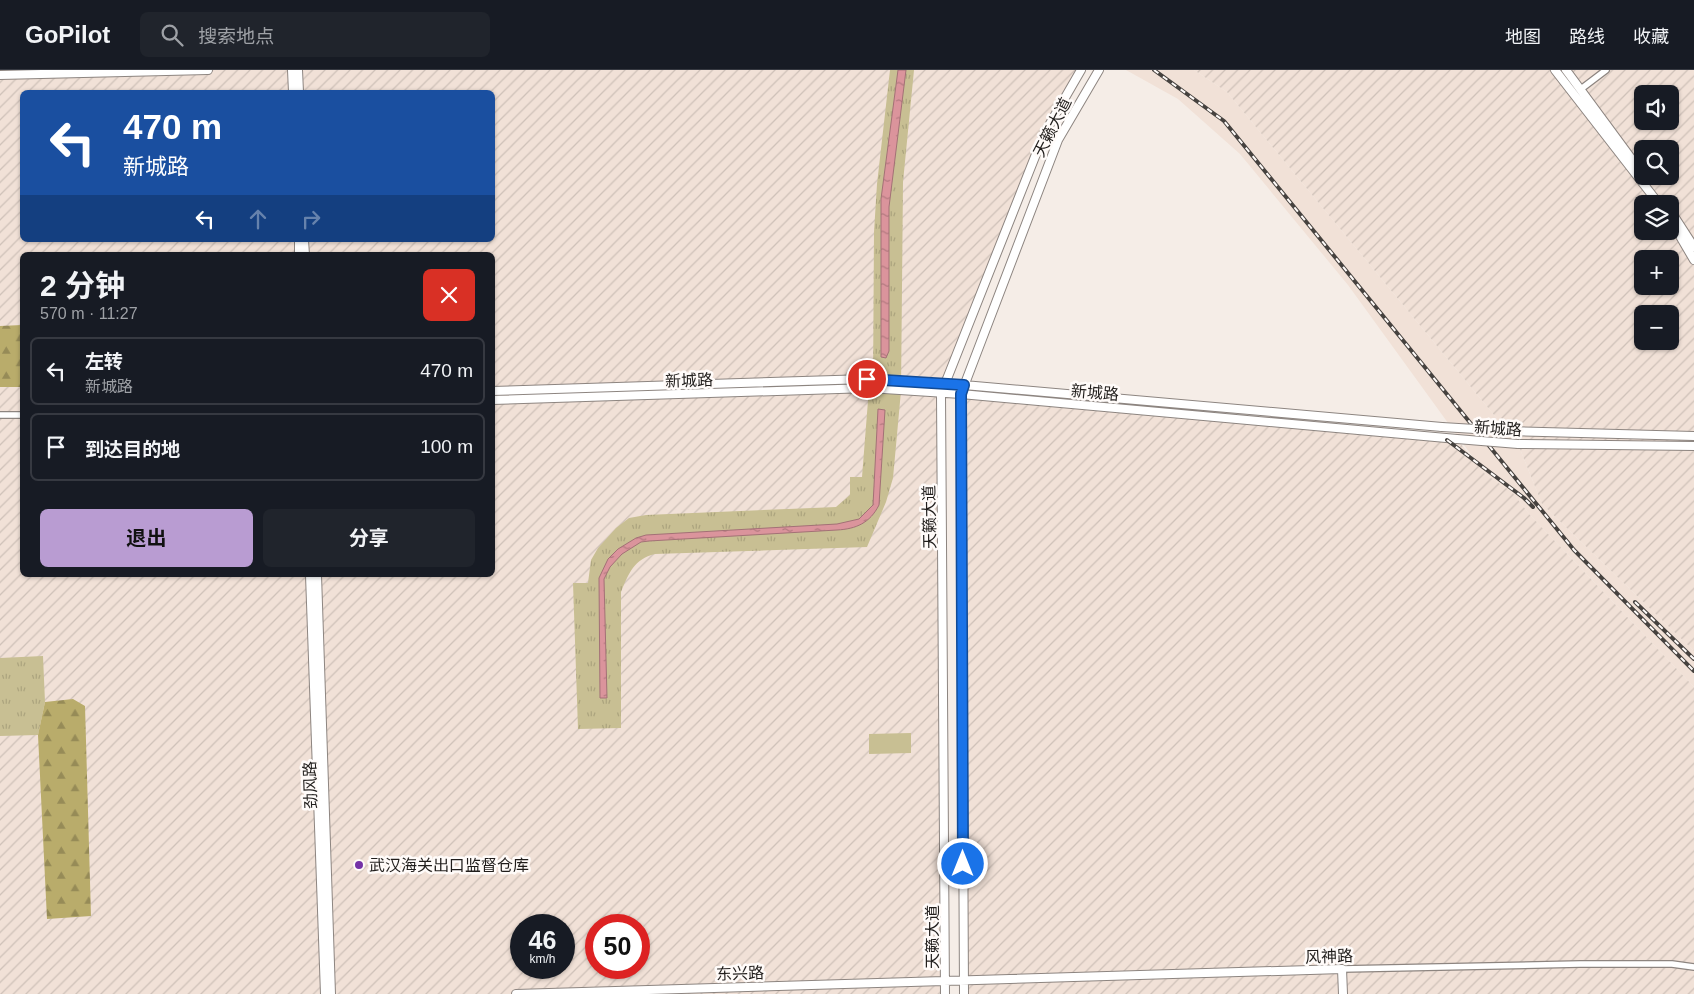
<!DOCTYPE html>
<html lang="zh">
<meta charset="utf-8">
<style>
body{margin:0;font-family:Arial,"Noto Sans SC",sans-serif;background:#20242c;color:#f1f3f6;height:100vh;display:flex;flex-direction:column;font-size:19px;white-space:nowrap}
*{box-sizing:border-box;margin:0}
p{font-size:16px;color:#9ea1a6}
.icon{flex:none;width:28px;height:28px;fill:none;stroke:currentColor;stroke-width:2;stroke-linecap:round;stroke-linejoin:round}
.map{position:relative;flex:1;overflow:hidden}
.side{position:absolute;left:20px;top:182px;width:475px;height:325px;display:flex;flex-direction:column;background:#171b24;border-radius:8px;box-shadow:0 1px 4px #0004}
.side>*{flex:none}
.guide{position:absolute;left:20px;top:20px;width:475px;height:152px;border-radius:8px;box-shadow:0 1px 4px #0004;background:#1a4fa0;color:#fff;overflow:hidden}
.buttons{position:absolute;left:1634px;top:15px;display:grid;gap:10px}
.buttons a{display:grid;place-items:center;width:45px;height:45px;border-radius:8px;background:#171b24;box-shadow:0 1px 4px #0004;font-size:25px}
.speed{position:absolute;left:510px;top:844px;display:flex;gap:10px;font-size:25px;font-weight:700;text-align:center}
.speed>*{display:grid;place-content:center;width:65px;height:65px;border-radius:50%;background:#171b24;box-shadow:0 1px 4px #0004;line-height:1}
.speed small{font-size:12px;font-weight:400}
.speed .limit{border:8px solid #d22;background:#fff;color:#111}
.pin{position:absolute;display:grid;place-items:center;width:42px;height:42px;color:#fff;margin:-21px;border:2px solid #fff;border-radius:50%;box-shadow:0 1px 5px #0007}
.me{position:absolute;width:55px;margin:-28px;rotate:0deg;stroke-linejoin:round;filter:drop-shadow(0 0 4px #0008)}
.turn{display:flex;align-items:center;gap:18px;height:105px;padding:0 20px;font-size:22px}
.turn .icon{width:65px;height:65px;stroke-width:2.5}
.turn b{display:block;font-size:35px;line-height:42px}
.lanes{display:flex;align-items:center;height:48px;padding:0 20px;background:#0003;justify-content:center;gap:25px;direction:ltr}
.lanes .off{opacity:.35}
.round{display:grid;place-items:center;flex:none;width:52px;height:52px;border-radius:8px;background:#20242c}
.summary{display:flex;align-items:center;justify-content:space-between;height:85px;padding:0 20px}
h1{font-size:30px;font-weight:700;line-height:38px}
.primary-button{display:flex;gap:10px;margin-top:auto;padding:10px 20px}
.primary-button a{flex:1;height:58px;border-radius:8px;background:#b99cd2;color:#111;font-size:20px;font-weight:700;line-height:58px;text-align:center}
.primary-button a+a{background:#20242c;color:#f1f3f6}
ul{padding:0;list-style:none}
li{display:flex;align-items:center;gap:15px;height:68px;margin:0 10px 8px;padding:0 10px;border:2px solid #363941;border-radius:8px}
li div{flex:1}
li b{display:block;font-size:19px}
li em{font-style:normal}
header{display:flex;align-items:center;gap:30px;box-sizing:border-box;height:70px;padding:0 25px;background:#171b24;border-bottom:1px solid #363941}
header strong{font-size:24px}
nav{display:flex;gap:28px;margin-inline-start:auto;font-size:18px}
.search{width:350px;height:45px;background:#20242c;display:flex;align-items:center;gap:12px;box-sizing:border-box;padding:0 18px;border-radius:8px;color:#9ea1a6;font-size:19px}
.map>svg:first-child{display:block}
.built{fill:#f1e1d7}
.industrial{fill:url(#industrial-furrows);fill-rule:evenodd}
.grass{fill:url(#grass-tufts)}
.forest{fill:url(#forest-firs)}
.pitch{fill:#c8bf93}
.water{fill:url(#water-ripples);stroke:#a37176}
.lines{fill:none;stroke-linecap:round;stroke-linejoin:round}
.street-casing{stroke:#8d8580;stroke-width:8}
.secondary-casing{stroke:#8d8580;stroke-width:10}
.street{stroke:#fff;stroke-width:5.5}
.secondary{stroke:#fff;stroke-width:8}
.rail-casing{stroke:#46423f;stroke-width:4}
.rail{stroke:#fffbf9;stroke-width:2;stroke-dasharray:5.5;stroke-linecap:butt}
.secondary-bridge-casing{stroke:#8d8580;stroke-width:10;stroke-linecap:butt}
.secondary-bridge{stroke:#fff;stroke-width:8}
.route-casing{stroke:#114b97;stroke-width:12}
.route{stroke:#1a73e8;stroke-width:9}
.poi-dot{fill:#7532a7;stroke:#fffbf9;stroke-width:2}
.labels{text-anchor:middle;stroke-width:5;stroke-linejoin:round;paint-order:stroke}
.street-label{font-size:16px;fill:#211e1c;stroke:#fffbf9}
.poi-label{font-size:16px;fill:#211e1c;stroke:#fffbf9;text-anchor:start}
</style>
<header>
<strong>GoPilot</strong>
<div class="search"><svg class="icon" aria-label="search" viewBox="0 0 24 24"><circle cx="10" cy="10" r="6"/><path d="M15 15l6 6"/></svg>搜索地点</div>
<nav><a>地图</a><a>路线</a><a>收藏</a></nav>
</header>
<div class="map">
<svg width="1694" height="924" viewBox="0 0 1694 924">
<defs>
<pattern id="industrial-furrows" width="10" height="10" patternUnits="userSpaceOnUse" patternTransform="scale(1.25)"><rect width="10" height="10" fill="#f1e1d7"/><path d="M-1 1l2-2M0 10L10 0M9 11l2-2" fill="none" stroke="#cec1b8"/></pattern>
<pattern id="grass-tufts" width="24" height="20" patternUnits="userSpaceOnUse" patternTransform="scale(1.25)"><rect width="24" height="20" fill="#c8bf93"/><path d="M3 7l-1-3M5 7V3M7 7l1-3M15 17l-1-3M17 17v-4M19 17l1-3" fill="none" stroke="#aca47e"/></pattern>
<pattern id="forest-firs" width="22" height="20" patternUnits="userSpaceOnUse" patternTransform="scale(1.25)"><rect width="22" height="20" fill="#b9ac6b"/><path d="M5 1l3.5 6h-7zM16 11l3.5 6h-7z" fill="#968b57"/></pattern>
<pattern id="water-ripples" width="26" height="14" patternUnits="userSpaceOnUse" patternTransform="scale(1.25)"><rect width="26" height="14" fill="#db949c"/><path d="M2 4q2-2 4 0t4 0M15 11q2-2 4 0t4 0" fill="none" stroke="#b1787e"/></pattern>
</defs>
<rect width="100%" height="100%" fill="#f5ede7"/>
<!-- built -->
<path class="built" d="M 1126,0 L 1194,0 L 1227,22 L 1518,374 L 1542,434 L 1694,581 L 1694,617 L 1530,445 L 1512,422 L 1485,404 L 1348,215 L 1240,84 L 1178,29 Z"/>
<!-- industrial -->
<path class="industrial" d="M 0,0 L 1081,0 L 1044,64 L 941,324 L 945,924 L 0,924 ZM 22,22 L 492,22 L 492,170 L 22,170 ZM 22,185 L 492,185 L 492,505 L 22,505 ZM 521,855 L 564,855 L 564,898 L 521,898 ZM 596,855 L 639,855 L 639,898 L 596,898 Z
M 1194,0 L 1694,0 L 1694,581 L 1542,434 L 1518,374 L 1227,22 ZM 1642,24 L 1670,24 L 1670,51 L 1642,51 ZM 1642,79 L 1670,79 L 1670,106 L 1642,106 ZM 1642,134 L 1670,134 L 1670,161 L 1642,161 ZM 1642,189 L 1670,189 L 1670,216 L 1642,216 ZM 1642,244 L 1670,244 L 1670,271 L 1642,271 Z
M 961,324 L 1457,369 L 1485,404 L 1512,422 L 1530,445 L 1694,617 L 1694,924 L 964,924 Z"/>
<!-- grass -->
<path class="grass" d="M 890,0 L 914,0 L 903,112 L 901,321 L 893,408 L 886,432 L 867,477 L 655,484 C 634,489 629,503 621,522 L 621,658 L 578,659 L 573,513 L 588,513 L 591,490 L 598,478 L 616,458 L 629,448 L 646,445 L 836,437 L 850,425 L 850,407 L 862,407 L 869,318 L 873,318 L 874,162 L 877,114 Z
M 43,586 L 45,632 L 38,665 L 0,666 L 0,588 Z"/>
<!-- forest -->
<path class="forest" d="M 22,255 L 22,317 L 0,317 L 0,256 Z
M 73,629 L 85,636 L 91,846 L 47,849 L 38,665 L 45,632 Z"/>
<!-- pitch -->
<path class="pitch" d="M 911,663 L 911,683 L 869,684 L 869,664 Z"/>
<!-- water -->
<path class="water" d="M 898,0 L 906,0 L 889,137 L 889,281 L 886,288 L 881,287 L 881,129 Z
M 878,339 L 885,340 L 879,435 C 870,453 856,459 837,460 L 649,471 L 641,472 L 622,484 L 610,497 L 604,509 L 607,628 L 600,628 L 599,508 L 608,489 L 618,479 L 636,468 L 646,465 L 837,454 L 859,449 L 873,435 Z"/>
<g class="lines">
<defs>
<path id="street" d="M 1581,19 L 1606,0
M 0,345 L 22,345
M 1342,899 L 1580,894 L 1672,894 L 1694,897"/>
<path id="secondary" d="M 292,0 L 293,22
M 298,0 L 299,22
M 1555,0 L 1659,134
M 1566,0 L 1642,103
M 0,5 L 208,0
M 1670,140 L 1694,177
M 1670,149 L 1694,190
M 299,170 L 299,185
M 304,170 L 305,185
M 492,321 L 867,309 L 964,315 L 1442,357
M 492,330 L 869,318 L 961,324 L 1457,369
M 1508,361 L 1694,366
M 1518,374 L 1694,376
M 310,505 L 325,924
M 317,505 L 331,924
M 516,924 L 1342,899 L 1343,924
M 945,924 L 941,324 L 1044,64 L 1081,0
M 964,924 L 961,324 L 1058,70 L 1099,0"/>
</defs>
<!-- street casing -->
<use href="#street" class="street-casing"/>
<!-- secondary casing -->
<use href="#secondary" class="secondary-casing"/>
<!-- street -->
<use href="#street" class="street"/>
<!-- secondary -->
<use href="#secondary" class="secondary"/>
<defs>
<path id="rail" d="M 1154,0 L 1224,51 L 1574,480 L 1694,601
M 1447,370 L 1524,428 L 1533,437
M 1635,532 L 1694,589"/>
</defs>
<!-- rail casing -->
<use href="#rail" class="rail-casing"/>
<!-- rail -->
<use href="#rail" class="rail"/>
<defs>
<path id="secondary-bridge" d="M 1442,357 L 1508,361
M 1457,369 L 1518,374"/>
</defs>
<!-- secondary-bridge casing -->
<use href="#secondary-bridge" class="secondary-bridge-casing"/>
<!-- secondary-bridge -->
<use href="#secondary-bridge" class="secondary-bridge"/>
</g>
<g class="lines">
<defs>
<path id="route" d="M 867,309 L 964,315 L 961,324 L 963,794"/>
</defs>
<!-- route casing -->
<use href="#route" class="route-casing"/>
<!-- route -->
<use href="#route" class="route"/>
</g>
<!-- markers -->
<circle class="poi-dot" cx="359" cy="795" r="5"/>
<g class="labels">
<!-- street labels -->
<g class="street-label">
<text transform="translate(1052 57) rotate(-63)" y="6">天籁大道</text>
<text transform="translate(689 310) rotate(-2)" y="6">新城路</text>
<text transform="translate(1095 322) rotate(5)" y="6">新城路</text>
<text transform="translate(1498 358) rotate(4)" y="6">新城路</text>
<text transform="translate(929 447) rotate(-91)" y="6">天籁大道</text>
<text transform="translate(310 715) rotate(-92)" y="6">劲风路</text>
<text transform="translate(932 867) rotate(-90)" y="6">天籁大道</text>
<text transform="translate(1329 886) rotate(-2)" y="6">风神路</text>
<text transform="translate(740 903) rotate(-2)" y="6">东兴路</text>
</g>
<!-- poi labels -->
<g class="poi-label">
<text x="369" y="801">武汉海关出口监督仓库</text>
</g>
</g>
</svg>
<div class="buttons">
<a><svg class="icon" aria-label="sound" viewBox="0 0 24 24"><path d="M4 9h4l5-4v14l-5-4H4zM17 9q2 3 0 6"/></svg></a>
<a><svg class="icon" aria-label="search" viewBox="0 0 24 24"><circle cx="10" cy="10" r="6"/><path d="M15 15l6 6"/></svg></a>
<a><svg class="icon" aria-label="layers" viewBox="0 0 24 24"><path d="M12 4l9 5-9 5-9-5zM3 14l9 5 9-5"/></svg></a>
<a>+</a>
<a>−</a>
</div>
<div class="speed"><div>46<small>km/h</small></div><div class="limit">50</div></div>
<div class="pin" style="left:867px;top:309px;background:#d93025"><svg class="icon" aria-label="arrive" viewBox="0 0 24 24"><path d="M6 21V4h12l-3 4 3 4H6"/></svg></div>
<svg class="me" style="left:963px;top:794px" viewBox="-20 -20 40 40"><circle r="17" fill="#1a73e8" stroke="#fff" stroke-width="3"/><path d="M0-11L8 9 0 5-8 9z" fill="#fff"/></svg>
<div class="guide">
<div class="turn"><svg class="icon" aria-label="left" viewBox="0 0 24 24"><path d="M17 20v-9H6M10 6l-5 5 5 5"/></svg><div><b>470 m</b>新城路</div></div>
<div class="lanes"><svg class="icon" aria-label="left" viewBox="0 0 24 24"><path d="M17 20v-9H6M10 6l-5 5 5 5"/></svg><svg class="icon off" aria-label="ahead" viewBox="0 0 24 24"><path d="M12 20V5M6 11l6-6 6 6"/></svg><svg class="icon off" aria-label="right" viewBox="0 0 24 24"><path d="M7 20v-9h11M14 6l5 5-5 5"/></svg></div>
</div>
<section class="side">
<div class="summary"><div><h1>2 分钟</h1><p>570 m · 11:27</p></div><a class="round" style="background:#d93025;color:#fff"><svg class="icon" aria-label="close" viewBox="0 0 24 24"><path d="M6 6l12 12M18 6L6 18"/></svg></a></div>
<ul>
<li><svg class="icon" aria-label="left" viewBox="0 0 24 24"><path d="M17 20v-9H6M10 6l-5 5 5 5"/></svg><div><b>左转</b><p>新城路</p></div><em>470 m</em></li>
<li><svg class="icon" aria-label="arrive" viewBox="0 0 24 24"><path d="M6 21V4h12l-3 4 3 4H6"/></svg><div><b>到达目的地</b></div><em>100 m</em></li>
</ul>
<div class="primary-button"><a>退出</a><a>分享</a></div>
</section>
</div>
